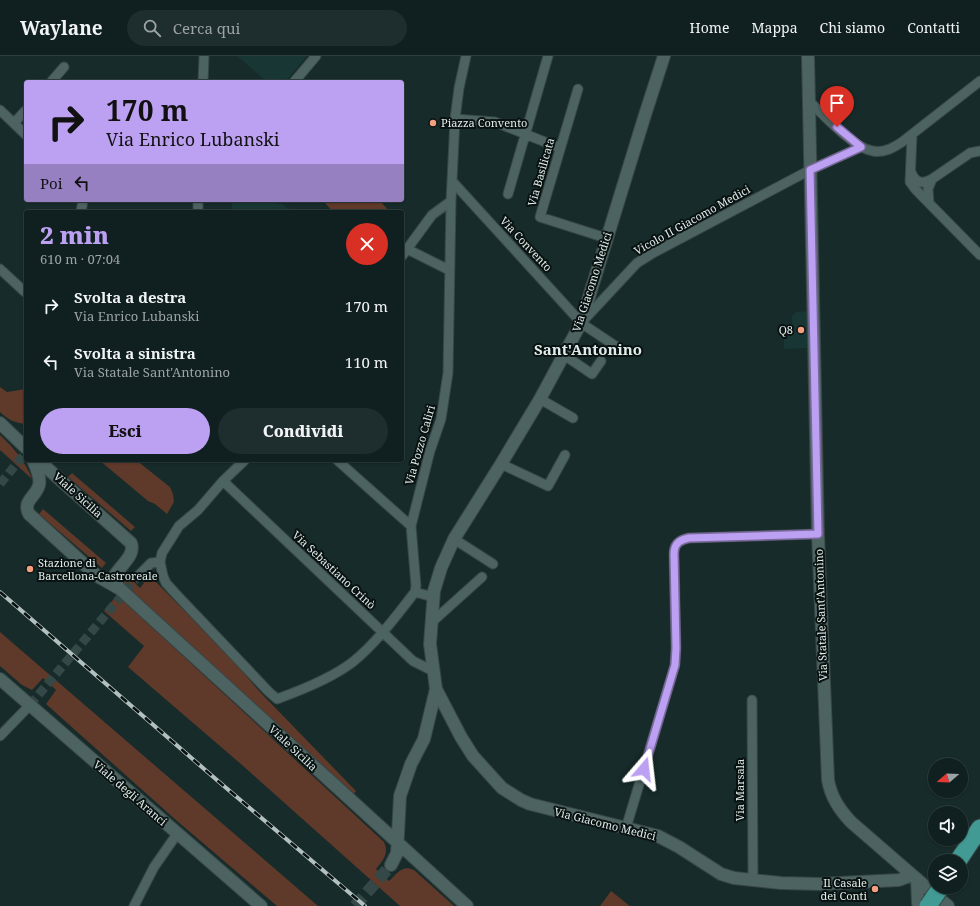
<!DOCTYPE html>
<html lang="it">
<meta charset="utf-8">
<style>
body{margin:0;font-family:"Noto Serif",serif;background:#1e2d2d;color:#f1f3f6;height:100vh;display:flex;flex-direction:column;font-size:15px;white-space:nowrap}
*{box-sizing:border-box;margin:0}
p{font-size:13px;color:#9ca3a5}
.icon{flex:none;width:22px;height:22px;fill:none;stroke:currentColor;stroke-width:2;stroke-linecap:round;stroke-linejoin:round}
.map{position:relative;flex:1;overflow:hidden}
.side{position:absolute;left:24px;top:154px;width:380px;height:252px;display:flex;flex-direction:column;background:#102020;border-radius:4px;box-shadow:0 1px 3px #0004,0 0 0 1px #303e3e}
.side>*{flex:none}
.banner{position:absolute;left:24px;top:24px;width:380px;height:122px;border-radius:4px;box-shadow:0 1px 3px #0004,0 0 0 1px #303e3e;background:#bca0f2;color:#111;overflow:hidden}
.needle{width:26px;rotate:251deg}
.fabs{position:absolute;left:928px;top:702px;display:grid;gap:8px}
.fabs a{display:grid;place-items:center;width:40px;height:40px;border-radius:50%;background:#102020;box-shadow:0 1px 3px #0004,0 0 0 1px #303e3e;font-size:20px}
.pin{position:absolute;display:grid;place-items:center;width:34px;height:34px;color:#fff;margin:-41px -17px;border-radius:50% 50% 50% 0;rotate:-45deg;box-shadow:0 0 4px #0007}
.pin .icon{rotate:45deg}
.me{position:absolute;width:44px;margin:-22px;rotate:17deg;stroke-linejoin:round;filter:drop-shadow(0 0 3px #0008)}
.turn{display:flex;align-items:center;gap:14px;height:84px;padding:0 16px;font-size:18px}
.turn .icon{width:52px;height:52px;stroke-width:2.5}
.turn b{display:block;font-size:28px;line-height:34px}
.then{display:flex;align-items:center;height:38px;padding:0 16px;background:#0003;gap:8px;font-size:15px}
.round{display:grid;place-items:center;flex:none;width:42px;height:42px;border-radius:21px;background:#1e2d2d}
.overview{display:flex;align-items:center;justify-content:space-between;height:68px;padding:0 16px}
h1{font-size:24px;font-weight:800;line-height:30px;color:#bca0f2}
.button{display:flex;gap:8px;margin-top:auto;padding:8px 16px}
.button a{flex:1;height:46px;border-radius:24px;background:#bca0f2;color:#111;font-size:16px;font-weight:800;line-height:46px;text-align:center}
.button a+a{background:#1e2d2d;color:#f1f3f6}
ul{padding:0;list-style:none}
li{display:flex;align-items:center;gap:12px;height:56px;padding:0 16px}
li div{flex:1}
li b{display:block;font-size:15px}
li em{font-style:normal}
header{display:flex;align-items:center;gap:24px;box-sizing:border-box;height:56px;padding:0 20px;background:#102020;border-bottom:1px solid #303e3e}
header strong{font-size:19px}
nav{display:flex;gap:22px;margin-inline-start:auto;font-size:14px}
.search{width:280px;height:36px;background:#1e2d2d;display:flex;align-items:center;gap:10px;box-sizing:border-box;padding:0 14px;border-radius:22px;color:#9ca3a5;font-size:15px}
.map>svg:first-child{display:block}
.built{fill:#173634}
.green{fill:#5f3929}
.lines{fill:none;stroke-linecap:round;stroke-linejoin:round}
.minor-tunnel{stroke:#344847;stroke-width:9;stroke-dasharray:9 4.5;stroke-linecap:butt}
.tertiary-tunnel{stroke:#344847;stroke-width:12;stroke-dasharray:12 6;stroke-linecap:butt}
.minor-casing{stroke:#374746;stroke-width:11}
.tertiary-casing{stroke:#374746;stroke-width:14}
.motorway-casing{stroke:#374746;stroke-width:19}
.minor{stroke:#4d6361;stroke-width:9}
.tertiary{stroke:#4d6361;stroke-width:12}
.motorway{stroke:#429a94;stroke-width:17}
.rail-casing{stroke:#b2c1bf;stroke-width:4}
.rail{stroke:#091211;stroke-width:2.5;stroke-dasharray:8;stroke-linecap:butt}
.motorway-bridge-casing{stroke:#374746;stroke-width:19;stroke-linecap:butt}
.motorway-bridge{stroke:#429a94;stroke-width:17}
.route-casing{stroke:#7a689d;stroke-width:10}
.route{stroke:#bca0f2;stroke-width:7}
.poi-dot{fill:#f2a07f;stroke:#091211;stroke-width:1.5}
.labels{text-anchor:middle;stroke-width:4;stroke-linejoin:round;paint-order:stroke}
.poi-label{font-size:11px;fill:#e0edeb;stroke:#091211;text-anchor:start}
.street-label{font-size:11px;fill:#e0edeb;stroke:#091211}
.district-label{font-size:15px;font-weight:bold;fill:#e0edeb;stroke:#091211}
</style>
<header>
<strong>Waylane</strong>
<div class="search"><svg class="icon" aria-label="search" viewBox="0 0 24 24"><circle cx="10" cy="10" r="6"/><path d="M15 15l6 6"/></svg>Cerca qui</div>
<nav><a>Home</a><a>Mappa</a><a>Chi siamo</a><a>Contatti</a></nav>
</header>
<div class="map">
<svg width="980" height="850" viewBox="0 0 980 850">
<rect width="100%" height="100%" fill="#162b2a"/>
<!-- built -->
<path class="built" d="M 237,0 L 307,0 L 285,26 L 267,26 Z
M 232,144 L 268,144 L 278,148 L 283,148 L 285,151 L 293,154 L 307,154 L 307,156 L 231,156 L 232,154 Z
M 807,255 L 808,292 L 784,293 L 784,268 L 792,268 L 792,259 L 795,259 L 795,256 Z"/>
<!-- green -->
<path class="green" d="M 328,144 L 379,144 L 390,156 L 333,156 L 325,147 Z
M 0,331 L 7,336 L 26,333 L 26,368 C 15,367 8,364 0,356 Z
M 0,379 C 13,391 26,406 32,423 L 0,394 Z
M 99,404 L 136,404 L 170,431 L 173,438 L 174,446 L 167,458 L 155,448 L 148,445 Z
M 72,417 L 135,471 L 131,475 L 68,421 Z
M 43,453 L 106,507 L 102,512 L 39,458 Z
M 129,521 L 140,532 L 144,527 L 141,523 L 145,521 L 156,526 L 233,604 L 259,635 L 356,735 L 353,739 L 123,527 Z
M 117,539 L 384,786 C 389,798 384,803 376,813 L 389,825 C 397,818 402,808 414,814 L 454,850 L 400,850 L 242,709 L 128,611 L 144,590 L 104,555 Z
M 0,576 L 318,850 L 277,850 L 177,765 L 46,648 L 56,634 L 43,622 L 32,634 L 22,629 L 0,610 Z
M 611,835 L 630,850 L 600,850 Z"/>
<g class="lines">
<!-- minor-tunnel -->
<path class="minor-tunnel" d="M 0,428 L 26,396
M 30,649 L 139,519"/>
<!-- tertiary-tunnel -->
<path class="tertiary-tunnel" d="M 355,850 L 391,809"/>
<defs>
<path id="minor" d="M 51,26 L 64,11
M 203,26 L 204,0
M 294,26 L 316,0
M 578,33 L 540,161 L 606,182
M 809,45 C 824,59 854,93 873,95 C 884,97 893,92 902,86 L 980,25
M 0,54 L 26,79
M 455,63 L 495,66 L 560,92
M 14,67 L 26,54
M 912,79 L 910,126 L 916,134 L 980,199
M 911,116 C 916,128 923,128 932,123
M 452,125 L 576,261 L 581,267 L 620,293
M 508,138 L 548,0
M 929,147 L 928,133 L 932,123 L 970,97 L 980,95
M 81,156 L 83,144
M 198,156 L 198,144
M 407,193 L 449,214
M 402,200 L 432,159 L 451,145
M 0,213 L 26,237
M 582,266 L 637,207 L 653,197 L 810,114 L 861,91
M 564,299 L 592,318 L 601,305
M 540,343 L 573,362
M 245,404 L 223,425 L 198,454 L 179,470 L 162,497 L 160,506 L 163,520 L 166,527 L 175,537 L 268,635 L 277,643 C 302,634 334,621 354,605 C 378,585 396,560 415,536 L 416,530 L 411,470 L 430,395 L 441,363 L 448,317 L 451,145 L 455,63 L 459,32 L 466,0
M 337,404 L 411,470
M 501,408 L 548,430 L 565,399
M 223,425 L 413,605 L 433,615
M 454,483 L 493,508
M 139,519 L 151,507 L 160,506
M 415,536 L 433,541
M 431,567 L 482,521
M 752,644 L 753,824
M 0,680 L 30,649
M 626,772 L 675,609 L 676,592 L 674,498 C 674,488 679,484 689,482 L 818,478
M 134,850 L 154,811 L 177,778"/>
<path id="tertiary" d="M 664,0 L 644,62 L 581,267 L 540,343 L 501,408 L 454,483 L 441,512 L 434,535 L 430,588 L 436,633 L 461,681 L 473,700 L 502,732 L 521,744 L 530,748 L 658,780 L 679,791 L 721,818 L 734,822 L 781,827 L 820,828 L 899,824 L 912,819
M 808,0 L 818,478 L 828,724 C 831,741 839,753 851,766 L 948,850
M 0,367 L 26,392
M 33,404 C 36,411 41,422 39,429 C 36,441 22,445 29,458 L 97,520 L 120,533 L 467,850
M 38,404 L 131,487 C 136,500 119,510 114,521 L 115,526 L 120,533
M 0,623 L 261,850
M 391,809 L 397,797 L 400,740 L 411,708 L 424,683 L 436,633
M 917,823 L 918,847"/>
<path id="motorway" d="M 958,805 L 980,772"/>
</defs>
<!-- minor casing -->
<use href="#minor" class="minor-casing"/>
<!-- tertiary casing -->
<use href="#tertiary" class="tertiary-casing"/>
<!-- motorway casing -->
<use href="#motorway" class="motorway-casing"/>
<!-- minor -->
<use href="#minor" class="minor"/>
<!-- tertiary -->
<use href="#tertiary" class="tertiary"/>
<!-- motorway -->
<use href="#motorway" class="motorway"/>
<defs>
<path id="rail" d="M 0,536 L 218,725 L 365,850"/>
</defs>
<!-- rail casing -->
<use href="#rail" class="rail-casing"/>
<!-- rail -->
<use href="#rail" class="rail"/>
<defs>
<path id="motorway-bridge" d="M 928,850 L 941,831"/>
</defs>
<!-- motorway-bridge casing -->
<use href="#motorway-bridge" class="motorway-bridge-casing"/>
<!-- motorway-bridge -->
<use href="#motorway-bridge" class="motorway-bridge"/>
</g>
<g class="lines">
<defs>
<path id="route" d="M 644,713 L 675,609 L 676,592 L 674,498 C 674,488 679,484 689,482 L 818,478 L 810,114 L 861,91 L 837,71"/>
</defs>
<!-- route casing -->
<use href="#route" class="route-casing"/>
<!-- route -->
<use href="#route" class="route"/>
</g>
<!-- markers -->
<g class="poi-dot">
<circle cx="433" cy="67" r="4"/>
<circle cx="801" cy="274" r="4"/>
<circle cx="30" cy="513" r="4"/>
<circle cx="875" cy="833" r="4"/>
</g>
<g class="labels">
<!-- poi labels -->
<g class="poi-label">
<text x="441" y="71">Piazza Convento</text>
<text x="793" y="278" text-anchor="end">Q8</text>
<text x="38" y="511">Stazione di<tspan x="38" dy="13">Barcellona-Castroreale</tspan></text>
<text x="867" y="831" text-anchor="end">Il Casale<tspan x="867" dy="13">dei Conti</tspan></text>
</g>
<!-- street labels -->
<g class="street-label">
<text transform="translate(541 116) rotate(-74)" y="4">Via Basilicata</text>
<text transform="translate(692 164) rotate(-29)" y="4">Vicolo II Giacomo Medici</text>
<text transform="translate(526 188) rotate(47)" y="4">Via Convento</text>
<text transform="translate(592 226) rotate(-72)" y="4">Via Giacomo Medici</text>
<text transform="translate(420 389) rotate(-74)" y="4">Via Pozzo Caliri</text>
<text transform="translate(78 439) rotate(42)" y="4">Viale Sicilia</text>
<text transform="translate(334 514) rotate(43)" y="4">Via Sebastiano Crinò</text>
<text transform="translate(821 559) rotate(-92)" y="4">Via Statale Sant'Antonino</text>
<text transform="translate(293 692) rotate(43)" y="4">Viale Sicilia</text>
<text transform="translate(740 734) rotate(-90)" y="4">Via Marsala</text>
<text transform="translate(130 737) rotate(41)" y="4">Viale degli Aranci</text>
<text transform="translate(605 768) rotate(14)" y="4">Via Giacomo Medici</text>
</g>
<!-- district labels -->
<g class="district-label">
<text x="588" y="299">Sant'Antonino</text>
</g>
</g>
</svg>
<div class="fabs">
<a><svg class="needle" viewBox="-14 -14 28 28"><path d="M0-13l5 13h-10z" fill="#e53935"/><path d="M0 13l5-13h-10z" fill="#9ca3a5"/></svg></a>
<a><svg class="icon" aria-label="sound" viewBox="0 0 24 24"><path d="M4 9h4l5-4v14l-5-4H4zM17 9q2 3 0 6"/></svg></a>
<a><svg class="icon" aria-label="layers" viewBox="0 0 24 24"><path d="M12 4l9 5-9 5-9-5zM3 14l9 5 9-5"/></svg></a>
</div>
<div class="pin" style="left:837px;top:71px;background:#d93025"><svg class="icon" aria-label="arrive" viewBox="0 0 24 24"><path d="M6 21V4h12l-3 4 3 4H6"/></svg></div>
<svg class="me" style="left:644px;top:713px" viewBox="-20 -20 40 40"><path d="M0-17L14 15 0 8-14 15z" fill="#bca0f2" stroke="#fff" stroke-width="4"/></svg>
<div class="banner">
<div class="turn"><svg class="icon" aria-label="right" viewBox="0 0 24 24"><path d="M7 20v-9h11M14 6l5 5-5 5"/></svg><div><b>170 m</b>Via Enrico Lubanski</div></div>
<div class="then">Poi<svg class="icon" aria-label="left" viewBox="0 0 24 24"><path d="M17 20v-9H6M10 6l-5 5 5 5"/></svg></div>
</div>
<section class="side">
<div class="overview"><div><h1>2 min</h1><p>610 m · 07:04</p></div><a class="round" style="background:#d93025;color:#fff"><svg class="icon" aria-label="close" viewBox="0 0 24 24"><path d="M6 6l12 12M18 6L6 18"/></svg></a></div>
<ul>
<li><svg class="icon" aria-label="right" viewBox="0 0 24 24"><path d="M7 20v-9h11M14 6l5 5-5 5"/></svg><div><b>Svolta a destra</b><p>Via Enrico Lubanski</p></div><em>170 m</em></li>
<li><svg class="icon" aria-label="left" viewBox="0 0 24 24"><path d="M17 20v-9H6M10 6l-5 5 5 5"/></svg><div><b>Svolta a sinistra</b><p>Via Statale Sant'Antonino</p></div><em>110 m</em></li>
</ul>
<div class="button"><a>Esci</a><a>Condividi</a></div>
</section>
</div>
